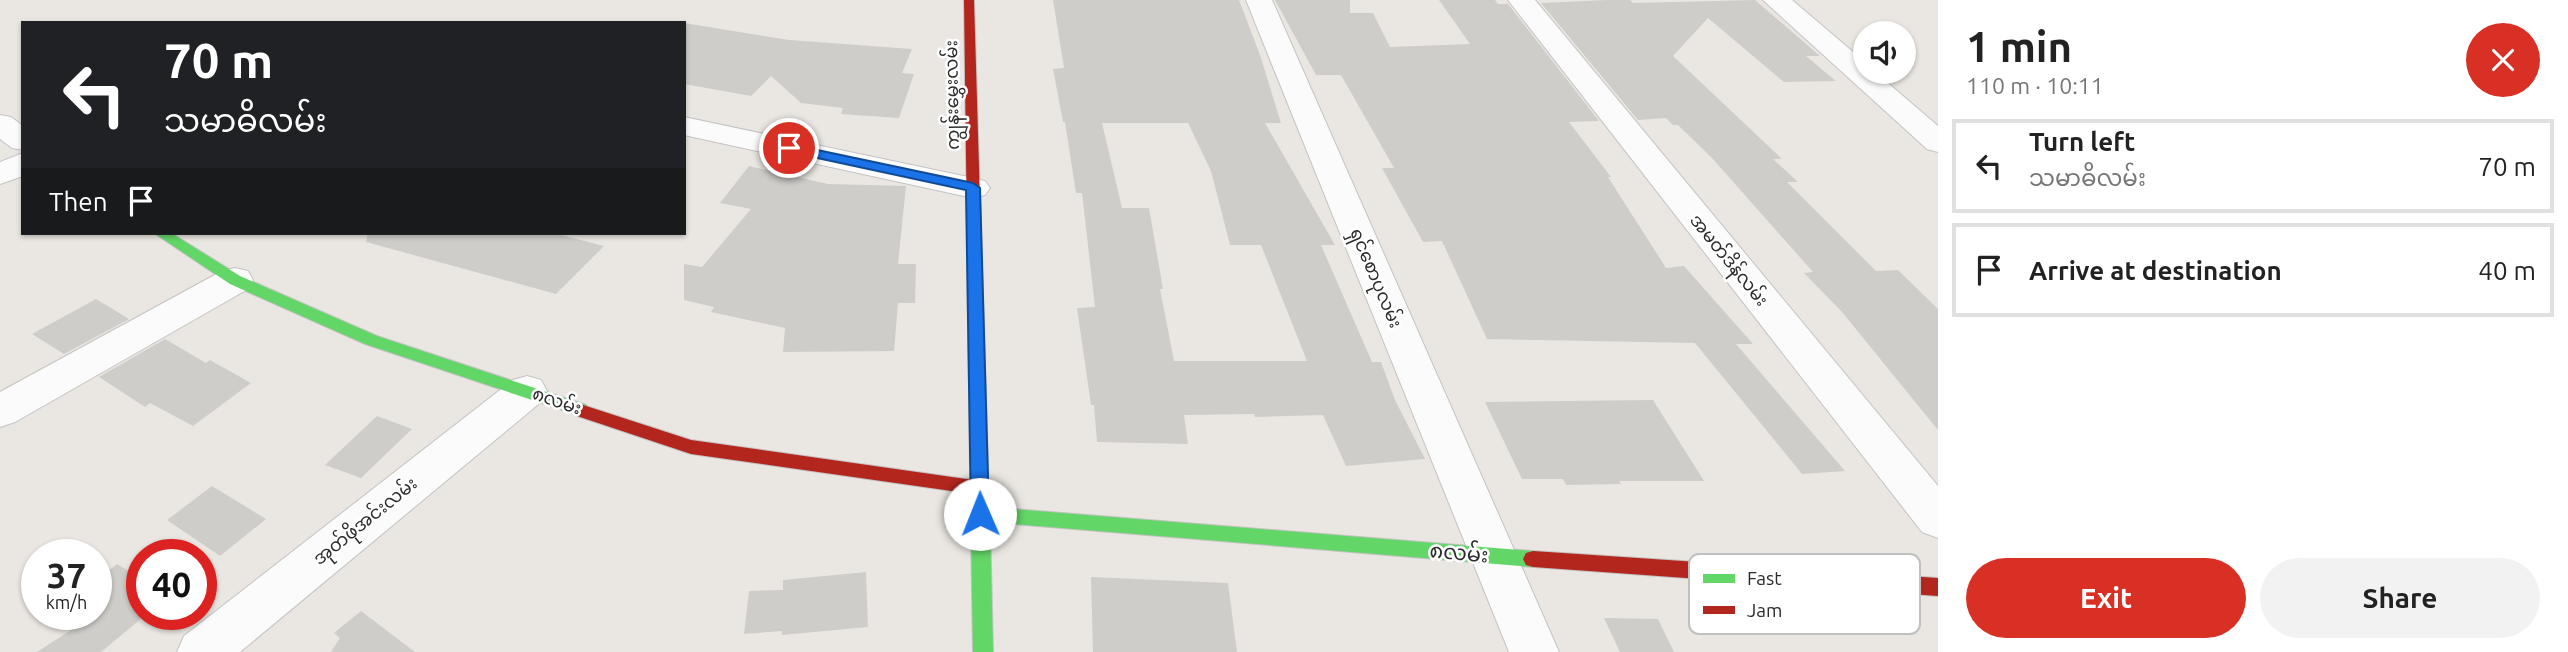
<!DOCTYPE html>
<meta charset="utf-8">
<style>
body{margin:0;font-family:Ubuntu,"Noto Sans Myanmar",sans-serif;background:#f2f2f2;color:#222;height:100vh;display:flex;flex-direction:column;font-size:26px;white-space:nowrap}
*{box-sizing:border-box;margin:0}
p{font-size:23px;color:#767676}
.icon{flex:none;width:38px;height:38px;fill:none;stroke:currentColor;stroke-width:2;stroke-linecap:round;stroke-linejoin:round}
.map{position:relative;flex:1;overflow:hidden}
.sheet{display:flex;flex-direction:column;background:#fff;width:630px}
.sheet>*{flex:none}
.top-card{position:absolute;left:21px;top:21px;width:665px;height:214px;border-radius:0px;box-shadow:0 2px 5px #0004;background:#202124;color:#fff;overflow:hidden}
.fabs{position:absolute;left:1853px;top:21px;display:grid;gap:14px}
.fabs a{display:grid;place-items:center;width:63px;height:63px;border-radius:50%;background:#fff;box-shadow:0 2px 5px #0004;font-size:35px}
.speed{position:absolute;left:21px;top:539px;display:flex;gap:14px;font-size:35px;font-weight:700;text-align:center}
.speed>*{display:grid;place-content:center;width:91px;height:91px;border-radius:50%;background:#fff;box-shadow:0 2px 5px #0004;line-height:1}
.speed small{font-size:18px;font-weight:400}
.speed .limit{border:10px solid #d22;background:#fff;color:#111}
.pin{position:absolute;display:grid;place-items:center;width:60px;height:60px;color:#fff;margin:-30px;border:4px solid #fff;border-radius:50%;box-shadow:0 2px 7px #0007}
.me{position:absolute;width:77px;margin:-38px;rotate:359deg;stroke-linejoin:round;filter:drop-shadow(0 0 5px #0008)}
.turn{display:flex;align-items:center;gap:24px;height:147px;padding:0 28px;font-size:32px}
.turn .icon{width:91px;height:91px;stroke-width:2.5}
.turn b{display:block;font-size:49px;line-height:60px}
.then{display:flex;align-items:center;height:66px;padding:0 28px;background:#0003;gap:14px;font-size:26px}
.round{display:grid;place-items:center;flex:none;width:74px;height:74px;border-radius:37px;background:#f2f2f2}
.overview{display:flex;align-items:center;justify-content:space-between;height:119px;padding:0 28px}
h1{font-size:42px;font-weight:700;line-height:52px}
.button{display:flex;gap:14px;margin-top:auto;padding:14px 28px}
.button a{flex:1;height:80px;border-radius:42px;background:#d93025;color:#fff;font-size:28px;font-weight:700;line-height:80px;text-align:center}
.button a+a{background:#f2f2f2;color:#222}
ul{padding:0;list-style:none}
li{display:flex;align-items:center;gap:21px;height:94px;margin:0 14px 10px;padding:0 14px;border:4px solid #e0e0e0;border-radius:0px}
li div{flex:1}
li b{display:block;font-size:26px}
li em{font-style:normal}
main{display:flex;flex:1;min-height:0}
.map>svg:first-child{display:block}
.building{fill:#cfcdc9;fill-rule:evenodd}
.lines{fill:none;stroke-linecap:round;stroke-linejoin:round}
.street-casing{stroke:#c4c3c3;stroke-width:2}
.fast-casing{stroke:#c4c3c3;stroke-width:2}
.jam-casing{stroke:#c4c3c3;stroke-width:2}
.street{fill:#fcfbfb;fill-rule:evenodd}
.fast{fill:#63d668;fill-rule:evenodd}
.jam{fill:#b3261e;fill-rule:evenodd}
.route{fill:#1a73e8;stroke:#114b97;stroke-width:2}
.labels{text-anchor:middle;stroke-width:5;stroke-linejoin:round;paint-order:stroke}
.street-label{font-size:18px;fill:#2c2c2c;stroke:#fff}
.near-street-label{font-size:21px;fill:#2c2c2c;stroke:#fff}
.key{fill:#fff;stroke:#c0c0c0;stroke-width:2}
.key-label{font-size:19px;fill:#2c2c2c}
</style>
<main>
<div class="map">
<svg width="1938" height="652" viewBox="0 0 1938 652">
<rect width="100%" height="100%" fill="#eae7e2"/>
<!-- building -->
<path class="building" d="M 1053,0 L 1239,0 L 1260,55 L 1281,123 L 1265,123 L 1335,245 L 1321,245 L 1372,362 L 1381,362 L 1395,400 L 1425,459 L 1346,466 L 1323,415 L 1255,417 L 1254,414 L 1184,415 L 1188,444 L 1097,442 L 1094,405 L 1091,405 L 1077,308 L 1095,307 L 1082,193 L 1076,193 L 1065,122 L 1063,122 L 1053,69 L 1064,68 ZM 1102,123 L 1188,123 L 1211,171 L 1230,245 L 1261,245 L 1307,361 L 1174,361 L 1160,289 L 1163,289 L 1149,208 L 1122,208 Z
M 1275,0 L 1350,0 L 1350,13 L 1373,13 L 1390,47 L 1470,44 L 1439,0 L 1495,0 L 1498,4 L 1508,4 L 1599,121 L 1569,122 L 1611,177 L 1608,177 L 1666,268 L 1684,266 L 1753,344 L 1736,344 L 1845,471 L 1802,474 L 1695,343 L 1487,339 L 1442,241 L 1423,242 L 1382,168 L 1394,168 L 1341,75 L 1316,75 Z
M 1607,0 L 1630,0 L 1633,3 L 1755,0 L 1820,56 L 1806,56 L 1836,81 L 1784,82 L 1708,18 L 1673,56 L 1782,159 L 1773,159 L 1798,182 L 1787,182 L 1876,271 L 1898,270 L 1938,309 L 1938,430 L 1842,312 L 1804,273 L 1813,272 L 1712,158 L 1678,125 L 1673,125 L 1666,118 L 1638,120 L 1541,3 Z
M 684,23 L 789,40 L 912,49 L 902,73 L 914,74 L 899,118 L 841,114 L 843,108 L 801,103 L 771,76 L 751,96 L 684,84 Z
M 749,166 L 828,184 L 906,186 L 898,264 L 916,264 L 915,303 L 898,303 L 894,351 L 783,352 L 785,328 L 711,312 L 714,307 L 684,300 L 684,264 L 702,267 L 751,209 L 720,203 Z
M 368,233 L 553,233 L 604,246 L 556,294 L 366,242 Z
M 96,299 L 129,319 L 64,354 L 32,334 Z
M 165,339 L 206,363 L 210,360 L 251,383 L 193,426 L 150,403 L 145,407 L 99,377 Z
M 1653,400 L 1704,481 L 1619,481 L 1621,484 L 1566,485 L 1563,479 L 1522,479 L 1485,402 Z
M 377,416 L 412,429 L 361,478 L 325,465 Z
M 212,486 L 266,519 L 220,556 L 167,520 Z
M 117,564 L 142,579 L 142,618 L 101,652 L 37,652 L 96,614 L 96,581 Z
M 866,572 L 868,627 L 782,635 L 782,631 L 744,634 L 749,591 L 783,590 L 783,580 Z
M 1091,577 L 1228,583 L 1237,652 L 1093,652 Z
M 361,611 L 415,652 L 331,652 L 340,638 L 334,633 Z
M 1604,618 L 1658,619 L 1674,652 L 1620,652 Z"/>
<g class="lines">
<defs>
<path id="street" d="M 1246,0 L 1272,0 L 1559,652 L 1509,652 Z
M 1508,0 L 1535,0 L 1938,486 L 1938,538 L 1922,532 Z
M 1763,0 L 1792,0 L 1866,63 L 1866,72 L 1875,72 L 1938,126 L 1938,152 L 1927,149 Z
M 0,115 L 11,117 L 23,126 L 23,150 L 12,148 L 0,139 Z
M 684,117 L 973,178 L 985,181 L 990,188 L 985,195 L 973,198 L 684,135 Z
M 23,153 L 23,176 L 0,184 L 0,162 Z
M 235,268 L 248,271 L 253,280 L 248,289 L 15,422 L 0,427 L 0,392 L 222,271 Z
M 527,376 L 541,380 L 547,391 L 541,402 L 240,652 L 177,652 L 184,636 L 513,380 Z"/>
<path id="fast" d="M 154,233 L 171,233 L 240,276 L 377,336 L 586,405 L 589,410 L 586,415 L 580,416 L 365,344 L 230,284 Z
M 979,462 L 985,464 L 988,469 L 989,507 L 1533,551 L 1540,553 L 1543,559 L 1540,565 L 1533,567 L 990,522 L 993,652 L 973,652 L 970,469 L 973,464 Z"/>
<path id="jam" d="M 964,0 L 974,0 L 988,469 L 985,474 L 979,476 L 973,474 L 970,469 Z
M 580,404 L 691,440 L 980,481 L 986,483 L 989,488 L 986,493 L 980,495 L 691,454 L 574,415 L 571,410 L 574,405 Z
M 1533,551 L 1938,578 L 1938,596 L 1533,567 L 1526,565 L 1523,559 L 1526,553 Z"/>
</defs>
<!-- street casing -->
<use href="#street" class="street-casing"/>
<!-- fast casing -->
<use href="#fast" class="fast-casing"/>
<!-- jam casing -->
<use href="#jam" class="jam-casing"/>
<!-- street -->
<use href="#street" class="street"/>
<!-- fast -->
<use href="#fast" class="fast"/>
<!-- jam -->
<use href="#jam" class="jam"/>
</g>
<!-- route -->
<path class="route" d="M 789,144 L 973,183 L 980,188 L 989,514 L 987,520 L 980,522 L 973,520 L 971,514 L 966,190 L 785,151 L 783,148 Z"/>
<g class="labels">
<!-- street labels -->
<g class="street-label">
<text transform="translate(952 95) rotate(-91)" y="6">ကျွန်းမွှေးလမ်း</text>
<text transform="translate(1729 260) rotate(51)" y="6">အမတ်ဒိန်လမ်း</text>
<text transform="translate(1376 278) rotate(67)" y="6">ရှင်စောပုလမ်း</text>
<text transform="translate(557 401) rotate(19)" y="6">၈လမ်း</text>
<text transform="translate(365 521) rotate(-39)" y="6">အုတ်ဖိုအင်းလမ်း</text>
</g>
<!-- near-street labels -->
<g class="near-street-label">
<text transform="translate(1459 553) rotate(5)" y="7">၈လမ်း</text>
</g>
</g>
<!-- legend -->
<rect x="1689" y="554" width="231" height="80" rx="10" class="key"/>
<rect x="1703" y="574" width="32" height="9" fill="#63d668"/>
<rect x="1703" y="606" width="32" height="8" fill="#b3261e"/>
<g class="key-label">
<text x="1747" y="585">Fast</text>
<text x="1747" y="617">Jam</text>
</g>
</svg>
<div class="fabs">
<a><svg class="icon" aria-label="sound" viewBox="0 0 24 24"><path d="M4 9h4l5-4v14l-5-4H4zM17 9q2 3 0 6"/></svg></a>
</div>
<div class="speed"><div>37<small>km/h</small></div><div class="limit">40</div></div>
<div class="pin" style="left:789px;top:148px;background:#d93025"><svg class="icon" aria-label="arrive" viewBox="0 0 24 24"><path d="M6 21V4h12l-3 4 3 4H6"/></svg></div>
<svg class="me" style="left:980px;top:514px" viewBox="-20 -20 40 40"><circle r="19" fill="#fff"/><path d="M0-13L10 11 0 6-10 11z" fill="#1a73e8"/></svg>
<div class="top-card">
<div class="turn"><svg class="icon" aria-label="left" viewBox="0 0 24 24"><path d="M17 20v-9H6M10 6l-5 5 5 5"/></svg><div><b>70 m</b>သမာဓိလမ်း</div></div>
<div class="then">Then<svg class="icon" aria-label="arrive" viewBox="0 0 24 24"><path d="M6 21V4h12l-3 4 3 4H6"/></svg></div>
</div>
</div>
<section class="sheet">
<div class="overview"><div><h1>1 min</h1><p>110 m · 10:11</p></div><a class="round" style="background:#d93025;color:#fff"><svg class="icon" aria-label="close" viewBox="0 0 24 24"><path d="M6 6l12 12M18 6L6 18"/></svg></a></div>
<ul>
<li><svg class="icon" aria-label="left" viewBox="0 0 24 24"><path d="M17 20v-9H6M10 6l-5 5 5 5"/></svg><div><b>Turn left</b><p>သမာဓိလမ်း</p></div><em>70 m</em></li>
<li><svg class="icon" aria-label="arrive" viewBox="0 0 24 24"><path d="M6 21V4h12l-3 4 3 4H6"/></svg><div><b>Arrive at destination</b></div><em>40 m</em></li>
</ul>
<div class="button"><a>Exit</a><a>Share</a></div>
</section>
</main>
